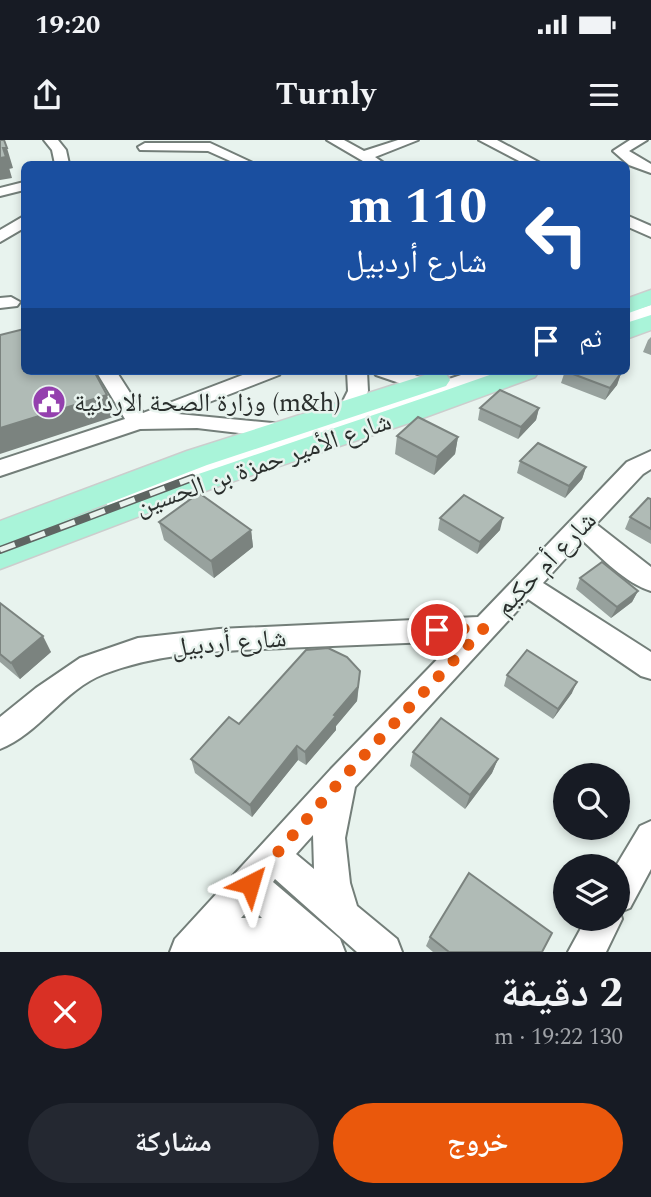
<!DOCTYPE html>
<html lang="ar">
<meta charset="utf-8">
<style>
body{margin:0;font-family:Spectral,"Noto Naskh Arabic",serif;background:#242831;color:#f1f3f6;direction:rtl;height:100vh;display:flex;flex-direction:column;font-size:26px;white-space:nowrap}
*{box-sizing:border-box;margin:0}
p{font-size:23px;color:#9ea1a6}
.icon{flex:none;width:38px;height:38px;fill:none;stroke:currentColor;stroke-width:2;stroke-linecap:round;stroke-linejoin:round}
.map{position:relative;height:812px;overflow:hidden;direction:ltr}
.details{display:flex;flex-direction:column;background:#171b24;flex:1}
.details>*{flex:none}
.banner{position:absolute;left:21px;top:21px;width:609px;height:214px;border-radius:10px;box-shadow:0 4px 10px #0003;direction:rtl;background:#1a4fa0;color:#fff;overflow:hidden}
.tools{position:absolute;left:553px;top:623px;display:grid;gap:14px}
.tools a{display:grid;place-items:center;width:77px;height:77px;border-radius:50%;background:#171b24;box-shadow:0 4px 10px #0003;font-size:35px}
.pin{position:absolute;display:grid;place-items:center;width:60px;height:60px;color:#fff;margin:-30px;border:4px solid #fff;border-radius:50%;box-shadow:0 2px 7px #0007}
.me{position:absolute;width:77px;margin:-38px;rotate:40deg;stroke-linejoin:round;filter:drop-shadow(0 0 5px #0008)}
.turn{display:flex;align-items:center;gap:24px;height:147px;padding:0 28px;font-size:32px}
.turn .icon{width:91px;height:91px;stroke-width:2.5}
.turn b{display:block;font-size:49px;line-height:60px}
.then{display:flex;align-items:center;height:66px;padding:0 28px;background:#0003;gap:14px;font-size:26px}
.round{display:grid;place-items:center;flex:none;width:74px;height:74px;border-radius:37px;background:#242831}
.overview{display:flex;align-items:center;justify-content:space-between;height:119px;padding:0 28px}
h1{font-size:42px;font-weight:700;line-height:52px}
.primary-button{display:flex;gap:14px;margin-top:auto;padding:14px 28px}
.primary-button a{flex:1;height:80px;border-radius:42px;background:#ea580c;color:#fff;font-size:28px;font-weight:700;line-height:80px;text-align:center}
.primary-button a+a{background:#242831;color:#f1f3f6}
.status{display:flex;justify-content:space-between;align-items:center;height:49px;padding:0 35px;background:#171b24;direction:ltr}
.status svg{height:19px;fill:currentColor}
header{display:flex;justify-content:space-between;align-items:center;height:91px;padding:0 28px;background:#171b24;font-size:32px;font-weight:700}
.map>svg:first-child{display:block}
.lines{fill:none;stroke-linecap:round;stroke-linejoin:round}
.minor-casing{stroke:#737e79;stroke-width:4}
.major-casing{stroke:#cccdcd;stroke-width:3}
.minor{fill:#fff;fill-rule:evenodd}
.major{fill:#a9f4d9;fill-rule:evenodd}
.rail-casing{stroke:#5e6562;stroke-width:8}
.rail{stroke:#e8f3ee;stroke-width:5;stroke-dasharray:16;stroke-linecap:butt}
.wall{fill:#97a19d}
.shaded-wall{fill:#7b837f}
.building{fill:#b0bbb6;stroke:#7b837f;stroke-width:2}
.route{stroke:#ea580c;stroke-width:12;stroke-dasharray:0 21.6}
.labels{text-anchor:middle;stroke-width:5;stroke-linejoin:round;paint-order:stroke}
.poi-label{font-size:26px;fill:#2a2f2d;stroke:#e8f3ee;text-anchor:start}
.street-label{font-size:26px;fill:#2a2f2d;stroke:#e8f3ee}
</style>
<div class="status"><b>19:20</b><svg viewBox="0 0 49 12"><path d="M0 12V9h3v3zM5 12V6h3v6zM10 12V3h3v9zM15 12V0h3v12zM26 1h20v11H26zM47 4h2v5h-2z"/></svg></div>
<header><svg class="icon" aria-label="menu" viewBox="0 0 24 24"><path d="M4 6h16M4 12h16M4 18h16"/></svg>Turnly<svg class="icon" aria-label="share" viewBox="0 0 24 24"><path d="M12 15V3M7 8l5-5 5 5M5 13v7h14v-7"/></svg></header>
<div class="map">
<svg width="651" height="812" viewBox="0 0 651 812">
<rect width="100%" height="100%" fill="#e8f3ee"/>
<g class="lines">
<defs>
<path id="minor" d="M 44,0 L 58,0 L 66,10 L 69,24 L 55,24 L 52,10 Z
M 327,0 L 344,0 L 364,11 L 398,0 L 418,0 L 375,17 L 385,24 L 368,24 Z
M 479,0 L 497,0 L 542,24 L 525,24 Z
M 630,0 L 647,0 L 629,11 L 651,24 L 651,33 L 629,25 L 613,11 Z
M 145,3 L 210,3 L 255,24 L 237,24 L 208,11 L 140,10 L 138,7 Z
M 24,42 L 24,50 L 0,56 L 0,48 Z
M 626,75 L 651,86 L 651,97 L 626,86 Z
M 24,76 L 24,88 L 0,102 L 0,90 Z
M 11,157 L 20,162 L 17,166 L 0,168 L 0,158 Z
M 651,165 L 651,176 L 626,185 L 626,173 Z
M 96,231 L 116,231 L 143,273 L 253,231 L 282,231 L 279,235 L 178,274 L 283,284 L 291,286 L 293,290 L 342,274 L 339,269 L 348,251 L 347,231 L 367,231 L 368,251 L 360,268 L 417,249 L 376,235 L 373,231 L 403,231 L 432,241 L 434,244 L 473,231 L 503,231 L 500,235 L 116,368 L 108,366 L 104,360 L 108,354 L 273,297 L 197,288 L 140,289 L 0,336 L 0,320 L 125,279 Z
M 651,311 L 651,329 L 643,334 L 596,384 L 651,427 L 651,451 C 625,443 602,418 582,400 L 543,443 L 651,512 L 651,539 L 641,536 L 528,459 L 355,647 L 345,698 L 350,743 L 357,766 L 397,799 L 402,812 L 357,812 L 275,739 L 273,742 L 340,799 L 345,812 L 170,812 L 175,799 L 331,629 L 455,501 C 398,503 341,506 283,508 C 223,511 161,512 104,534 C 64,549 39,594 0,609 L 0,577 L 36,548 L 80,518 L 138,498 L 219,489 L 478,477 L 627,322 ZM 313,695 L 314,729 L 296,714 ZM 251,767 L 262,778 L 241,778 Z
M 651,681 L 651,729 L 630,768 L 620,772 L 622,779 L 606,812 L 568,812 L 586,779 L 618,779 L 616,726 L 640,686 Z"/>
<path id="major" d="M 651,150 L 651,165 L 626,174 L 626,159 Z
M 651,175 L 651,190 L 626,199 L 626,183 Z
M 501,231 L 539,231 L 535,237 L 409,283 L 219,346 L 0,429 L 0,381 L 187,311 L 428,234 L 437,232 L 446,234 L 450,240 L 446,246 L 207,325 L 57,383 C 205,330 354,283 501,231 Z"/>
</defs>
<!-- minor casing -->
<use href="#minor" class="minor-casing"/>
<!-- major casing -->
<use href="#major" class="major-casing"/>
<!-- minor -->
<use href="#minor" class="minor"/>
<!-- major -->
<use href="#major" class="major"/>
<defs>
<path id="rail" d="M 0,410 L 192,338"/>
</defs>
<!-- rail casing -->
<use href="#rail" class="rail-casing"/>
<!-- rail -->
<use href="#rail" class="rail"/>
</g>
<!-- wall -->
<path class="wall" d="M 651,197 L 651,215 L 643,212 L 648,200 Z
M 565,231 L 621,233 L 617,245 L 605,260 L 561,243 Z
M 480,268 L 539,268 L 536,280 L 518,299 L 478,280 Z
M 397,296 L 458,297 L 455,314 L 434,335 L 395,314 Z
M 520,321 L 586,327 L 582,339 L 565,358 L 517,333 Z
M 651,359 L 651,404 L 625,389 L 630,377 Z
M 440,378 L 500,390 L 477,414 L 438,390 Z
M 159,382 L 251,390 L 253,407 L 214,438 L 164,400 Z
M 580,438 L 638,451 L 632,462 L 611,478 L 576,449 Z
M 0,463 L 51,512 L 20,539 L 0,522 Z
M 507,535 L 572,553 L 553,579 L 504,546 Z
M 359,546 L 357,561 L 336,586 L 336,590 L 306,625 L 298,620 L 252,677 L 195,633 L 191,619 L 239,584 Z
M 413,612 L 498,619 L 492,633 L 465,669 L 410,626 Z
M 430,797 L 542,812 L 433,812 L 426,806 Z"/>
<!-- shaded-wall -->
<path class="shaded-wall" d="M 3,8 L 7,8 L 13,28 L 9,29 Z
M 6,17 L 12,38 L 0,40 L 0,18 Z
M 621,233 L 617,245 L 605,260 L 610,248 Z
M 107,255 L 113,277 L 0,314 L 0,288 Z
M 539,268 L 536,280 L 518,299 L 521,287 Z
M 458,297 L 455,314 L 434,335 L 437,317 Z
M 586,327 L 582,339 L 565,358 L 569,346 Z
M 503,378 L 500,390 L 477,414 L 480,402 Z
M 251,390 L 253,407 L 214,438 L 211,421 Z
M 638,451 L 632,462 L 611,478 L 617,467 Z
M 43,496 L 51,512 L 20,539 L 11,523 Z
M 360,531 L 357,561 L 336,586 L 336,590 L 306,625 L 305,612 L 334,575 Z
M 577,542 L 572,553 L 553,579 L 558,569 Z
M 297,606 L 298,620 L 252,677 L 250,665 Z
M 498,619 L 492,633 L 465,669 L 470,655 Z"/>
<!-- building -->
<path class="building" d="M 0,0 L 4,0 L 7,8 L 3,8 L 6,17 L 0,18 Z
M 24,189 L 24,231 L 94,231 L 107,255 L 0,288 L 0,195 Z
M 565,231 L 617,231 L 621,233 L 610,248 Z
M 500,250 L 539,268 L 521,287 L 480,268 Z
M 418,277 L 458,297 L 437,317 L 397,296 Z
M 538,303 L 586,327 L 569,346 L 520,321 Z
M 199,353 L 251,390 L 211,421 L 159,382 Z
M 464,355 L 503,378 L 480,402 L 440,378 Z
M 648,358 L 651,359 L 651,389 L 630,377 Z
M 602,422 L 638,451 L 617,467 L 580,438 Z
M 0,463 L 43,496 L 11,523 L 0,514 Z
M 328,508 L 347,517 L 360,531 L 358,547 L 334,575 L 336,576 L 305,612 L 297,606 L 250,665 L 191,619 L 229,577 L 239,584 L 306,510 Z
M 527,510 L 577,542 L 558,569 L 507,535 Z
M 441,578 L 498,619 L 470,655 L 413,612 Z
M 469,733 L 552,793 L 542,812 L 449,812 L 430,797 Z"/>
<g class="lines">
<!-- route -->
<path class="route" d="M 250,744 L 342,639 L 484,488 L 437,490"/>
</g>
<!-- icons -->
<defs>
<symbol id="civic-disc" viewBox="-11 -11 22 22"><circle r="9.5" fill="#9440ae" stroke="#e8f3ee"/><path d="M-.6-6.5H3V-4.5H.6V-3L4-1V1h2V6H-6V1h2V-1L-.6-3ZM-1.2 2.5V6h2.4V2.5Z" fill="#fff"/></symbol>
</defs>
<g fill-rule="evenodd">
<use href="#civic-disc" x="30" y="243" width="38" height="38"/>
</g>
<g class="labels">
<!-- poi labels -->
<g class="poi-label">
<text x="74" y="271">وزارة الصحة الاردنية (m&amp;h)</text>
</g>
<!-- street labels -->
<g class="street-label">
<text transform="translate(263 323) rotate(-19)" y="9">شارع الأمير حمزة بن الحسين</text>
<text transform="translate(545 423) rotate(-46)" y="9">شارع أم حكيم</text>
<text transform="translate(229 502) rotate(-5)" y="9">شارع أردبيل</text>
</g>
</g>
</svg>
<div class="tools">
<a><svg class="icon" aria-label="search" viewBox="0 0 24 24"><circle cx="10" cy="10" r="6"/><path d="M15 15l6 6"/></svg></a>
<a><svg class="icon" aria-label="layers" viewBox="0 0 24 24"><path d="M12 4l9 5-9 5-9-5zM3 14l9 5 9-5"/></svg></a>
</div>
<div class="pin" style="left:437px;top:490px;background:#d93025"><svg class="icon" aria-label="arrive" viewBox="0 0 24 24"><path d="M6 21V4h12l-3 4 3 4H6"/></svg></div>
<svg class="me" style="left:250px;top:744px" viewBox="-20 -20 40 40"><path d="M0-17L14 15 0 8-14 15z" fill="#ea580c" stroke="#fff" stroke-width="4"/></svg>
<div class="banner">
<div class="turn"><svg class="icon" aria-label="left" viewBox="0 0 24 24"><path d="M17 20v-9H6M10 6l-5 5 5 5"/></svg><div><b>110 m</b>شارع أردبيل</div></div>
<div class="then">ثم<svg class="icon" aria-label="arrive" viewBox="0 0 24 24"><path d="M6 21V4h12l-3 4 3 4H6"/></svg></div>
</div>
</div>
<section class="details">
<div class="overview"><div><h1>2 دقيقة</h1><p>130 m · 19:22</p></div><a class="round" style="background:#d93025;color:#fff"><svg class="icon" aria-label="close" viewBox="0 0 24 24"><path d="M6 6l12 12M18 6L6 18"/></svg></a></div>
<div class="primary-button"><a>خروج</a><a>مشاركة</a></div>
</section>
